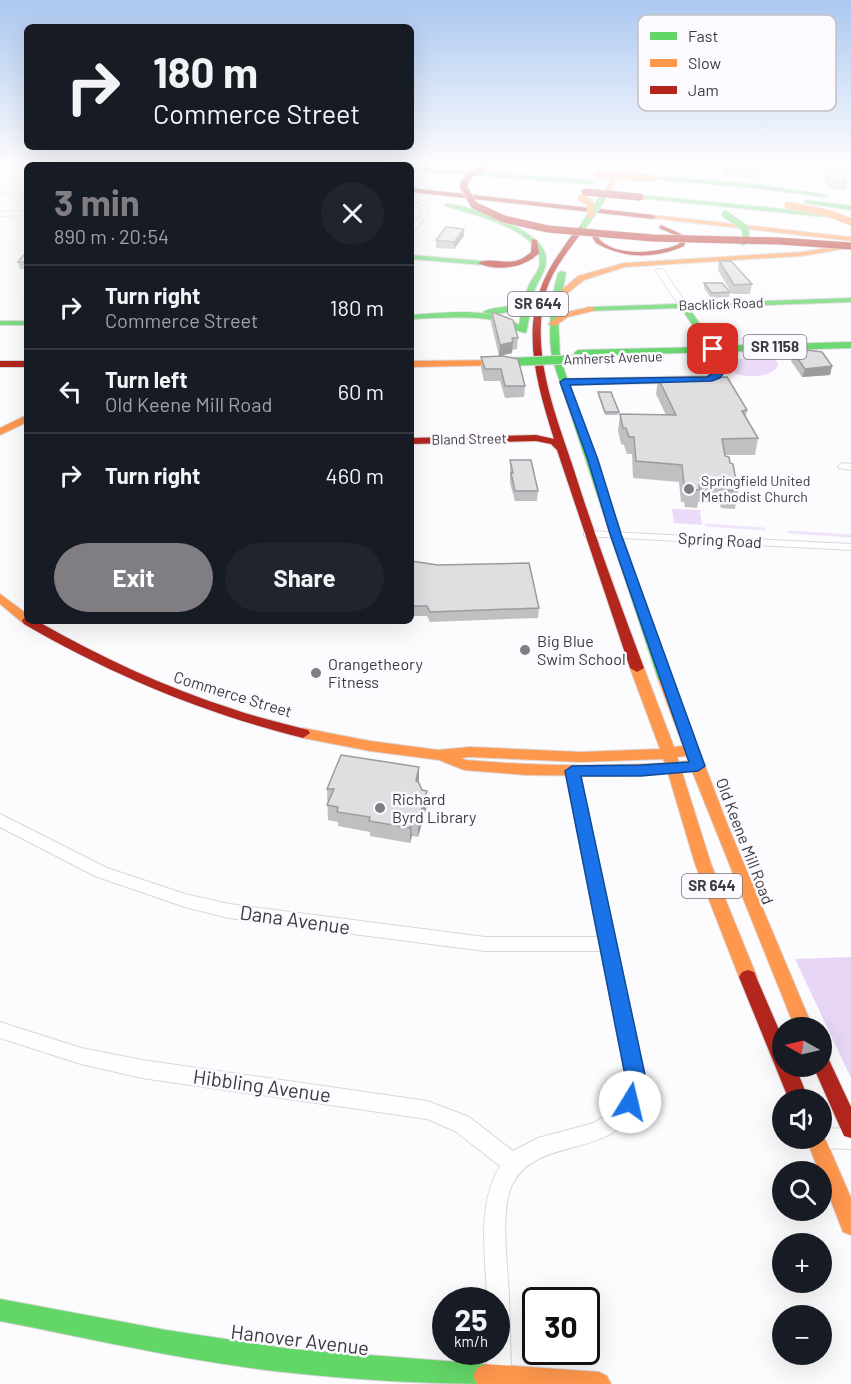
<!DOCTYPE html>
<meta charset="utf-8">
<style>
body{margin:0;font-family:Barlow,sans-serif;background:#20242c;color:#f1f3f6;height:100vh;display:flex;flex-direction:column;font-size:22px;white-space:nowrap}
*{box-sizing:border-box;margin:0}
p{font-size:20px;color:#9ea1a6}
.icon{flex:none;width:33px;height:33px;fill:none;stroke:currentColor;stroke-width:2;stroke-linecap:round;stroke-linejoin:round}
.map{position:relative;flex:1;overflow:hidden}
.panel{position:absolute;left:24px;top:162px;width:390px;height:462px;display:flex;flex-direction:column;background:#171b24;border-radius:9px;box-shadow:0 6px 24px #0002}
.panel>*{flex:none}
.guide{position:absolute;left:24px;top:24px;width:390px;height:126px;border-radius:9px;box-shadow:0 6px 24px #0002;background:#171b24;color:#f1f3f6;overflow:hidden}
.needle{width:39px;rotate:278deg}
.controls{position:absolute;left:772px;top:1017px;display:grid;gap:12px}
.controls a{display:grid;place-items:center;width:60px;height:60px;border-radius:50%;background:#171b24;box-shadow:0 6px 24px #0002;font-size:30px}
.speed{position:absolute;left:432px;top:1287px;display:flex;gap:12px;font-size:30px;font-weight:700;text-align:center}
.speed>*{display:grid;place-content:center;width:78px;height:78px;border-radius:50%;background:#171b24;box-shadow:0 6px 24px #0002;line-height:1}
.speed small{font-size:15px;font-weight:400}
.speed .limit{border:3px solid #111;border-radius:9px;background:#fff;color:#111}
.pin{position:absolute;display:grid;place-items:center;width:51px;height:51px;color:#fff;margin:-26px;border-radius:12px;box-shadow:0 3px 9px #0006}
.me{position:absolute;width:66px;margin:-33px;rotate:9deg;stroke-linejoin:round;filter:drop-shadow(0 0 4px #0008)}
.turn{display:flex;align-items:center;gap:21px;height:126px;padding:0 30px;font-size:27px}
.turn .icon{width:78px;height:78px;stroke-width:2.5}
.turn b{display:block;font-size:42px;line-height:51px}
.round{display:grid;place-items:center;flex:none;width:63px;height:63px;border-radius:32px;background:#20242c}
.summary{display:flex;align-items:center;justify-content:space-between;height:102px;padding:0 30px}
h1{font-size:36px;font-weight:700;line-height:45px;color:#807e82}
.primary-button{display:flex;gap:12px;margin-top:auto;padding:12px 30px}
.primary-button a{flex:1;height:69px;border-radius:36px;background:#807e82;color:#fff;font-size:24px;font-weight:700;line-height:69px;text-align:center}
.primary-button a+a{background:#20242c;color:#f1f3f6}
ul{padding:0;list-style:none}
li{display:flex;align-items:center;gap:18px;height:84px;padding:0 30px;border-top:2px solid #363941}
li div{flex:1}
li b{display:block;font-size:22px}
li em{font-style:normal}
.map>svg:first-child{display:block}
.green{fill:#ebdbf8}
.forest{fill:#e7d6f5}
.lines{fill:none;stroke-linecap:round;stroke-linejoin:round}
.stream{stroke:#f0e4fb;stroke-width:3}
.street-casing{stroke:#d9d7da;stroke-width:2}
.fast-casing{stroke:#d9d7da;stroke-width:2}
.slow-casing{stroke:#d9d7da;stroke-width:2}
.jam-casing{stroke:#d9d7da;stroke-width:2}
.street{fill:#fffeff;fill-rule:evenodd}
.fast{fill:#63d668;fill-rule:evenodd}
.slow{fill:#ff974d;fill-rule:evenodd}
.jam{fill:#b3261e;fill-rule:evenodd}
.fast-bridge-far1-casing{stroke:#d9d7da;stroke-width:8;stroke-linecap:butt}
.fast-bridge-casing{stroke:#d9d7da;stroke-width:10;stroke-linecap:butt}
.slow-bridge-casing{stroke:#d9d7da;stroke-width:8;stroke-linecap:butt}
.jam-bridge-casing{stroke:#d9d7da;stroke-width:8;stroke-linecap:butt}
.fast-bridge-far1{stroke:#63d668;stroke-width:7}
.fast-bridge{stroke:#63d668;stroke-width:8}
.slow-bridge{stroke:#ff974d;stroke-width:7}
.jam-bridge{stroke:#b3261e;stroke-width:7}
.wall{fill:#c0bfc2}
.shaded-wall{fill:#9c9b9e}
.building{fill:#dfdee1;stroke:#9c9b9e;stroke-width:1.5}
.route{fill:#1a73e8;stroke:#114b97;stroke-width:1.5}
.poi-dot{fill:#807e82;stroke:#fcfaff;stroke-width:2}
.labels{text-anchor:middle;stroke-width:5;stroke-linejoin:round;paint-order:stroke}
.far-street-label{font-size:14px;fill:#3d3b3f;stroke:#fcfaff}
.far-poi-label{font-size:14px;fill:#3d3b3f;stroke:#fcfaff;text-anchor:start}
.shield{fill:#fcfaff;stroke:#767479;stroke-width:1.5}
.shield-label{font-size:15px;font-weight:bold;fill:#3d3b3f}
.street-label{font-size:16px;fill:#3d3b3f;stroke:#fcfaff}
.poi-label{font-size:16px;fill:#3d3b3f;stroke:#fcfaff;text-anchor:start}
.near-street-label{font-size:20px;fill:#3d3b3f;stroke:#fcfaff}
.key{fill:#fcfaff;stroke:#c3c1c5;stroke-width:1.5}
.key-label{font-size:16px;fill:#3d3b3f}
</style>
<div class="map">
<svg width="851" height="1384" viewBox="0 0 851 1384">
<rect width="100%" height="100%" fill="#fcfbfe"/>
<!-- green -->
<path class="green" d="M 767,356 L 774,358 L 778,363 L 777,368 C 766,378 748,378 734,373 L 731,360 Z
M 672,509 L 700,510 L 702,525 L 674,523 Z"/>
<!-- forest -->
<path class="forest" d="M 851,957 L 851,1078 L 795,959 Z"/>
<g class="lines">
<!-- stream -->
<path class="stream" d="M 706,525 L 764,529
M 789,532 L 851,536"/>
<defs>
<path id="street" d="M 0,165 L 27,165 L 27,169 L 0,169 Z
M 683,165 L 851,169 L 851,173 L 685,168 Z
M 0,188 L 27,189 L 27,193 L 0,192 Z
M 411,201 L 426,207 L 429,213 L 411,235 L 411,228 L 423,213 L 421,209 L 411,205 Z
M 27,211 L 27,215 L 0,216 L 0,212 Z
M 657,269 L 663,269 L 687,305 L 686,307 L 680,307 L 656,271 Z
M 843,463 L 851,464 L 851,470 L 839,468 L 838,466 Z
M 588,531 L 851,544 L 851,550 L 584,536 L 584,532 Z
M 572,766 L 577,767 L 579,771 L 645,1075 C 642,1085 641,1097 637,1106 C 611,1160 539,1135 513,1183 C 499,1209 508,1267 509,1297 C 510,1326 510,1355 512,1384 L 488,1384 L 487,1352 L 496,1352 L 496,1300 L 487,1300 C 486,1257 476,1205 500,1166 L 455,1131 L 427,1119 L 142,1078 L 81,1064 L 0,1038 L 0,1022 L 81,1048 L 142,1060 L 427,1101 L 469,1117 L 513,1151 L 538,1138 L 594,1123 L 609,1113 L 620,1099 L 625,1075 L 601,951 L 485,951 L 229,918 L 185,907 L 95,876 L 0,827 L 0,814 L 107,868 L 185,894 L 229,904 L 485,937 L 598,937 L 565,771 L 567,767 Z
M 822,1128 L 851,1129 L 851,1149 L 822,1148 L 815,1145 L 812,1138 L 822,1138 Z"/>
<path id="fast" d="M 381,163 L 391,163 L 378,165 Z
M 411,167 L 592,180 L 595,182 L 592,184 L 411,171 Z
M 653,176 L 754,184 L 828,195 L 825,197 L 754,188 L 651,179 Z
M 640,195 L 825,213 L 828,215 L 825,217 L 638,198 Z
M 806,200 L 851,206 L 851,210 L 804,203 Z
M 445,204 C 469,204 537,229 545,253 C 550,268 538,279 534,292 C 529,305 530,320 526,333 C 519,333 499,321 487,319 C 462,316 436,318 411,319 L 411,315 C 444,313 490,306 519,325 L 522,307 C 513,312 492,317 483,312 C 494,305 511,310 522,300 C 526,296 527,288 530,283 C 532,278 537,273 539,267 C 548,231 469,213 445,206 Z
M 411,255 L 482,261 L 486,263 L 482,265 L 411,259 Z
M 562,271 L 566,273 L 558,315 L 560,358 L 672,679 L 665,683 L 658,679 L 552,358 C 548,329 550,301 558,273 Z
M 851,298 L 851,302 L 689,308 L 715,346 L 851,342 L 851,348 L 578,356 L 574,353 L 578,350 L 707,347 L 681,308 L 587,311 L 587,307 L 590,307 Z
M 0,321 L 27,321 L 27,325 L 0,325 Z
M 0,1299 L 166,1330 L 291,1349 L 485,1364 L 493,1368 L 497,1376 L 493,1384 C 426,1384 359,1380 293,1373 C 194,1363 97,1340 0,1321 Z"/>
<path id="slow" d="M 613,163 L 619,163 L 620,170 L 627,163 L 633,163 L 616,181 L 604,200 L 600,200 L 611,180 L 620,170 L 616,170 Z
M 644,163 L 651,163 L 628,179 L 624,179 L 624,177 Z
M 653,215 L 851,237 L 851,241 L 651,218 Z
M 851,244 L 849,248 L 802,256 L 625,267 L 584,280 L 559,300 L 552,298 L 578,276 L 624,263 L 802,252 Z
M 590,307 L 593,307 L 593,311 L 568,317 L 555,326 L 548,324 L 562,313 Z
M 713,346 L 716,347 L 724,362 L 724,370 L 717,378 L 709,382 L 564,385 L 560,382 L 564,379 L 707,376 L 715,370 L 715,362 L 709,349 Z
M 512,360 L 512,364 L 509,365 L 411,367 L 411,361 Z
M 27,415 L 27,422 L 0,435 L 0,428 Z
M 0,594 L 27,614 L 27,621 L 33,621 L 31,623 L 23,623 L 0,604 Z
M 637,664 L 644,668 L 674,747 L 683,746 L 658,679 L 665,675 L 672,679 L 728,826 L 813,1028 L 795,1028 L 692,771 L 682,772 L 711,864 L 757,977 L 754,982 L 748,984 L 742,982 L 739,977 L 695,864 L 668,773 L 610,776 L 525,775 L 464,770 L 439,760 L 370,751 L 303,738 L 296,733 L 303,728 L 370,741 L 438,750 L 470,747 L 581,752 L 660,749 L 630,668 ZM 686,756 L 689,761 L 679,762 L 677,757 ZM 470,757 L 581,762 L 663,759 L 665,763 C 598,767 533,766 466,760 L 461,758 Z
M 822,1131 L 851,1198 L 851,1235 L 843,1232 L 822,1178 L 822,1172 L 819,1172 L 806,1138 L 822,1138 Z
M 485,1364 L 599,1372 L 607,1376 L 611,1384 L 477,1384 L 473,1376 L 477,1368 Z"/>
<path id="jam" d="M 411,188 L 653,215 L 656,217 L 653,219 L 411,192 Z
M 584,223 L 587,225 C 571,248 550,270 544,299 C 532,357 555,413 573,467 C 594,534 619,601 644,668 L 637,672 L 630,668 L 557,450 L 551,444 L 536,441 L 411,444 L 411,438 L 536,435 L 554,439 C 533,372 516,312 561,251 C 567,242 575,229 584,223 Z
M 661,225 L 681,234 L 686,240 L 684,246 C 655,259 624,259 596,243 L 588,230 L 593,229 C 596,232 598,238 601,241 C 619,257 659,253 679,244 L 680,240 L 677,236 L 659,228 Z
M 532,239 L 537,240 L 539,253 C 525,268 496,272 478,263 C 495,255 511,271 531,252 Z
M 0,361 L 27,361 L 27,367 L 0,367 Z
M 24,618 L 27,618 L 27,621 L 37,621 C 100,657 164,687 233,709 C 258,718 283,723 308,730 L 310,733 L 303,738 C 203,713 112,675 24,624 L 22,621 Z
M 748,970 L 754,972 L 783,1039 L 783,1066 L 795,1066 L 809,1100 L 789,1100 L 739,977 L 742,972 Z
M 822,1057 L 829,1060 L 851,1107 L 851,1138 L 844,1136 L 813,1066 L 822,1066 Z"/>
</defs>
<!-- street casing -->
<use href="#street" class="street-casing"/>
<!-- fast casing -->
<use href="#fast" class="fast-casing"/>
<!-- slow casing -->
<use href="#slow" class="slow-casing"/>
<!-- jam casing -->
<use href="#jam" class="jam-casing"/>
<!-- street -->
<use href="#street" class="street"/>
<!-- fast -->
<use href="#fast" class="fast"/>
<!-- slow -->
<use href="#slow" class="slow"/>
<!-- jam -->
<use href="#jam" class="jam"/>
<defs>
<path id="fast-bridge-far1" d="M 725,214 L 745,228 L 746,237 L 743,242
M 584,225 L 602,199"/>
<path id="fast-bridge" d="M 509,362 L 580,359"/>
<path id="slow-bridge" d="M 367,165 L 373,163
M 598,175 L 653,178
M 581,198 L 590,203 L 591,215
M 788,205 L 831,214 L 851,222"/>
<path id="jam-bridge" d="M 489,163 L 469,175 L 463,186 L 474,205 L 504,219 L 548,229 L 653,238 L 779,241 L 851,246
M 585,192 L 640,197"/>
</defs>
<!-- fast-bridge-far1 casing -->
<use href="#fast-bridge-far1" class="fast-bridge-far1-casing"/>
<!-- fast-bridge casing -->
<use href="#fast-bridge" class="fast-bridge-casing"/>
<!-- slow-bridge casing -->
<use href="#slow-bridge" class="slow-bridge-casing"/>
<!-- jam-bridge casing -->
<use href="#jam-bridge" class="jam-bridge-casing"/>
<!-- fast-bridge-far1 -->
<use href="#fast-bridge-far1" class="fast-bridge-far1"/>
<!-- fast-bridge -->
<use href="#fast-bridge" class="fast-bridge"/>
<!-- slow-bridge -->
<use href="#slow-bridge" class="slow-bridge"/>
<!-- jam-bridge -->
<use href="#jam-bridge" class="jam-bridge"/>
</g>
<!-- wall -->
<path class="wall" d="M 824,166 L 847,181 L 845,190 L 828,189 L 822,175 Z
M 724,168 L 759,172 L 757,179 L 725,175 L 723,174 Z
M 464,236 L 454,249 L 436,248 L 436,240 Z
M 27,251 L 27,269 L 20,269 L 18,262 Z
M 719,261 L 752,284 L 750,294 L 732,294 L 718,270 Z
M 704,283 L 730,292 L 729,297 L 711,298 L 704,288 Z
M 492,312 L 518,338 L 517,349 L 512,350 L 512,353 L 499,356 L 491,323 Z
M 793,352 L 832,366 L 830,375 L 802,377 L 791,361 Z
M 481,357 L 525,386 L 524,397 L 505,398 L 500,381 L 484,381 L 481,368 Z
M 658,378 L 747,410 L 746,417 L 758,438 L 755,455 L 725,455 L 730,463 L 738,491 L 735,509 L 721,508 L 720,504 L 698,502 L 697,508 L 685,507 L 684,502 L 681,502 L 679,482 L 633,478 L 632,454 L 627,454 L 624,445 L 621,444 L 618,431 L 620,414 L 666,415 L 656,394 Z
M 598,392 L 619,412 L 618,415 L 605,415 L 598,395 Z
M 510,460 L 538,491 L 537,501 L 515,501 L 510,483 Z
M 411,561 L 539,608 L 538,618 L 430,622 L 427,616 L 411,616 Z
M 419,783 L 422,790 L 427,791 L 427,806 L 418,837 L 412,836 L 410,843 L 370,836 L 370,832 L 338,826 L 338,822 L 328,820 L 327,789 Z"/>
<!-- shaded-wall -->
<path class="shaded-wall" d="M 464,229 L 464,236 L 454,249 L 454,242 Z
M 513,342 L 512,353 L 499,356 L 500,345 Z
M 832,366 L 830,375 L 802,377 L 805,369 Z
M 419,767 L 419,781 L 416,795 L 416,781 Z
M 427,791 L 427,806 L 418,837 L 418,822 Z
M 411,821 L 412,836 L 410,843 L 410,828 Z"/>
<!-- building -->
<path class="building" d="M 727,165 L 757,166 L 759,172 L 724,168 Z
M 824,166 L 836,166 L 841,169 L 847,181 L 830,180 Z
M 446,227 L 464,229 L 454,242 L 436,240 Z
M 27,251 L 27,262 L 18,262 Z
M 719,261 L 731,261 L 752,284 L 734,285 Z
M 704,283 L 722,283 L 730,292 L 712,293 Z
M 492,312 L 513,320 L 518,338 L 512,338 L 513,342 L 500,345 Z
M 807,350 L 822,352 L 832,366 L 805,369 L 793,352 Z
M 503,356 L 518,359 L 525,386 L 505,386 L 501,369 L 485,369 L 481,357 Z
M 727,377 L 747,410 L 742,411 L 758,438 L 722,439 L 725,456 L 729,457 L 730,463 L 733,464 L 738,491 L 724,490 L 724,486 L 699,485 L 700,490 L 688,489 L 687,484 L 684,484 L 682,465 L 636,461 L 634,437 L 629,437 L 626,428 L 623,428 L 620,414 L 676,415 L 658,378 Z
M 598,392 L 611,392 L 619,412 L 605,412 Z
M 510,460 L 531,460 L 538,491 L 515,491 L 511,473 L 513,473 Z
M 411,561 L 438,565 L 529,563 L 539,608 L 430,612 L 427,606 L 411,606 Z
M 341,755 L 419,767 L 416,781 L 419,783 L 422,790 L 427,791 L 418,822 L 411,821 L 410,828 L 369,821 L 370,817 L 337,812 L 338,807 L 327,805 L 334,789 L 327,789 Z"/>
<!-- sky -->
<linearGradient id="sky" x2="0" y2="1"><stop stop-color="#abc7f0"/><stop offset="0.46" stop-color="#fefdff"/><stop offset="1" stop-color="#fefdff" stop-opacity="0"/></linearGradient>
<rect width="851" height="357" fill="url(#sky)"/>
<!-- route -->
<path class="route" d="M 710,347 L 717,349 L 725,364 L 725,371 L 720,378 L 712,381 L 570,385 L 598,460 L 621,534 L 705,766 L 698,771 L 641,776 L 581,776 L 645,1075 L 637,1108 L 630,1111 L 623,1108 L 620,1102 L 625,1075 L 565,771 L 572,766 L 641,765 L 689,762 L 610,534 L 588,460 L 560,382 L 564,379 L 707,377 L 717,371 Z"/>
<!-- markers -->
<g class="poi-dot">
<circle cx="689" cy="489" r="6"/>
<circle cx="525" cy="650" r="6"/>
<circle cx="316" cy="673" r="6"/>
<circle cx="380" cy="808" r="6"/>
</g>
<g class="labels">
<!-- far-street labels -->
<g class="far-street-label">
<text transform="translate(721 304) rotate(-2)" y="5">Backlick Road</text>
<text transform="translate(613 358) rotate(-2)" y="5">Amherst Avenue</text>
<text transform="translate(469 439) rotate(-1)" y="5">Bland Street</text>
</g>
<!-- far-poi labels -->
<g class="far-poi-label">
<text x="701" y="486">Springfield United<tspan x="701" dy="16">Methodist Church</tspan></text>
</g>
<!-- shield labels -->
<g class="shield">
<rect x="508" y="292" width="60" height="24" rx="4.5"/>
<rect x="743.5" y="335" width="63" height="24" rx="4.5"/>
<rect x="682" y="874" width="60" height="24" rx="4.5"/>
</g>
<g class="shield-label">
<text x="538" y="309">SR 644</text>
<text x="775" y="352">SR 1158</text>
<text x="712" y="891">SR 644</text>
</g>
<!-- street labels -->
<g class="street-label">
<text transform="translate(720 540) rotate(3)" y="6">Spring Road</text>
<text transform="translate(233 694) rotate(17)" y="6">Commerce Street</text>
<text transform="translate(745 841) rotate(69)" y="6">Old Keene Mill Road</text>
</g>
<!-- poi labels -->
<g class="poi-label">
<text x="537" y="647">Big Blue<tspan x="537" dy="18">Swim School</tspan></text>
<text x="328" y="670">Orangetheory<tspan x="328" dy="18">Fitness</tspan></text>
<text x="392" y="805">Richard<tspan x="392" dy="18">Byrd Library</tspan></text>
</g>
<!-- near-street labels -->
<g class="near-street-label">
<text transform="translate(295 920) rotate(8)" y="7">Dana Avenue</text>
<text transform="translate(262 1086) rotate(8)" y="7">Hibbling Avenue</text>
<text transform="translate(300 1340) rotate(7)" y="7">Hanover Avenue</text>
</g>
</g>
<!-- legend -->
<rect x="638" y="15" width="198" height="96" rx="9" class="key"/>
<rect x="650" y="32" width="27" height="8" fill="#63d668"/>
<rect x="650" y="59" width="27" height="8" fill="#ff974d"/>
<rect x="650" y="86" width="27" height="8" fill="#b3261e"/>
<g class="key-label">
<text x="688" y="42">Fast</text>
<text x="688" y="69">Slow</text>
<text x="688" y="96">Jam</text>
</g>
</svg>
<div class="controls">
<a><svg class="needle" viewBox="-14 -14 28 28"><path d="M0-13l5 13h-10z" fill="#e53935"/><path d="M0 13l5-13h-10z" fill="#9ea1a6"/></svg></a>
<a><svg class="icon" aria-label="sound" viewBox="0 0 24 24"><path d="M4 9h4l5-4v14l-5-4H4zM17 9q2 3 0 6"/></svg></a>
<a><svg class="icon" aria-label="search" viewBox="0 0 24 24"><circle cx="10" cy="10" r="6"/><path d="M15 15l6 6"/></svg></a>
<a>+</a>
<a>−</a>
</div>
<div class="speed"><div>25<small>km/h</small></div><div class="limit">30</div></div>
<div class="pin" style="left:713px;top:349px;background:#d93025"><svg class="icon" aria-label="arrive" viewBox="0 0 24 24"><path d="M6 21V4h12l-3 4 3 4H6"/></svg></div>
<svg class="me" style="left:630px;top:1102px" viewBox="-20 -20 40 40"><circle r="19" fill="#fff"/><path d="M0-13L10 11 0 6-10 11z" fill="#1a73e8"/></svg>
<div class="guide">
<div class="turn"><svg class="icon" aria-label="right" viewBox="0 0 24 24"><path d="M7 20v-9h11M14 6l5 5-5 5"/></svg><div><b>180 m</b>Commerce Street</div></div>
</div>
<section class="panel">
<div class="summary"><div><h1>3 min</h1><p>890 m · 20:54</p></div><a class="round"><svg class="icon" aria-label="close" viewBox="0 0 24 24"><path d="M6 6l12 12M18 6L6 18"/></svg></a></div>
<ul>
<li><svg class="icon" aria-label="right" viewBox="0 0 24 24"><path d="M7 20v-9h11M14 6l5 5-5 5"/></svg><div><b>Turn right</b><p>Commerce Street</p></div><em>180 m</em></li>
<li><svg class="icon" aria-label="left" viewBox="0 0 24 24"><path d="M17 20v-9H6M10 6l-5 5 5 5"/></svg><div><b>Turn left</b><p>Old Keene Mill Road</p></div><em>60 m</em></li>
<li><svg class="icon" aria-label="right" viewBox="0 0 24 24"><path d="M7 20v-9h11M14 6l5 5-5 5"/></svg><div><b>Turn right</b></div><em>460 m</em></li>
</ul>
<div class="primary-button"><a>Exit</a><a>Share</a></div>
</section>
</div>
